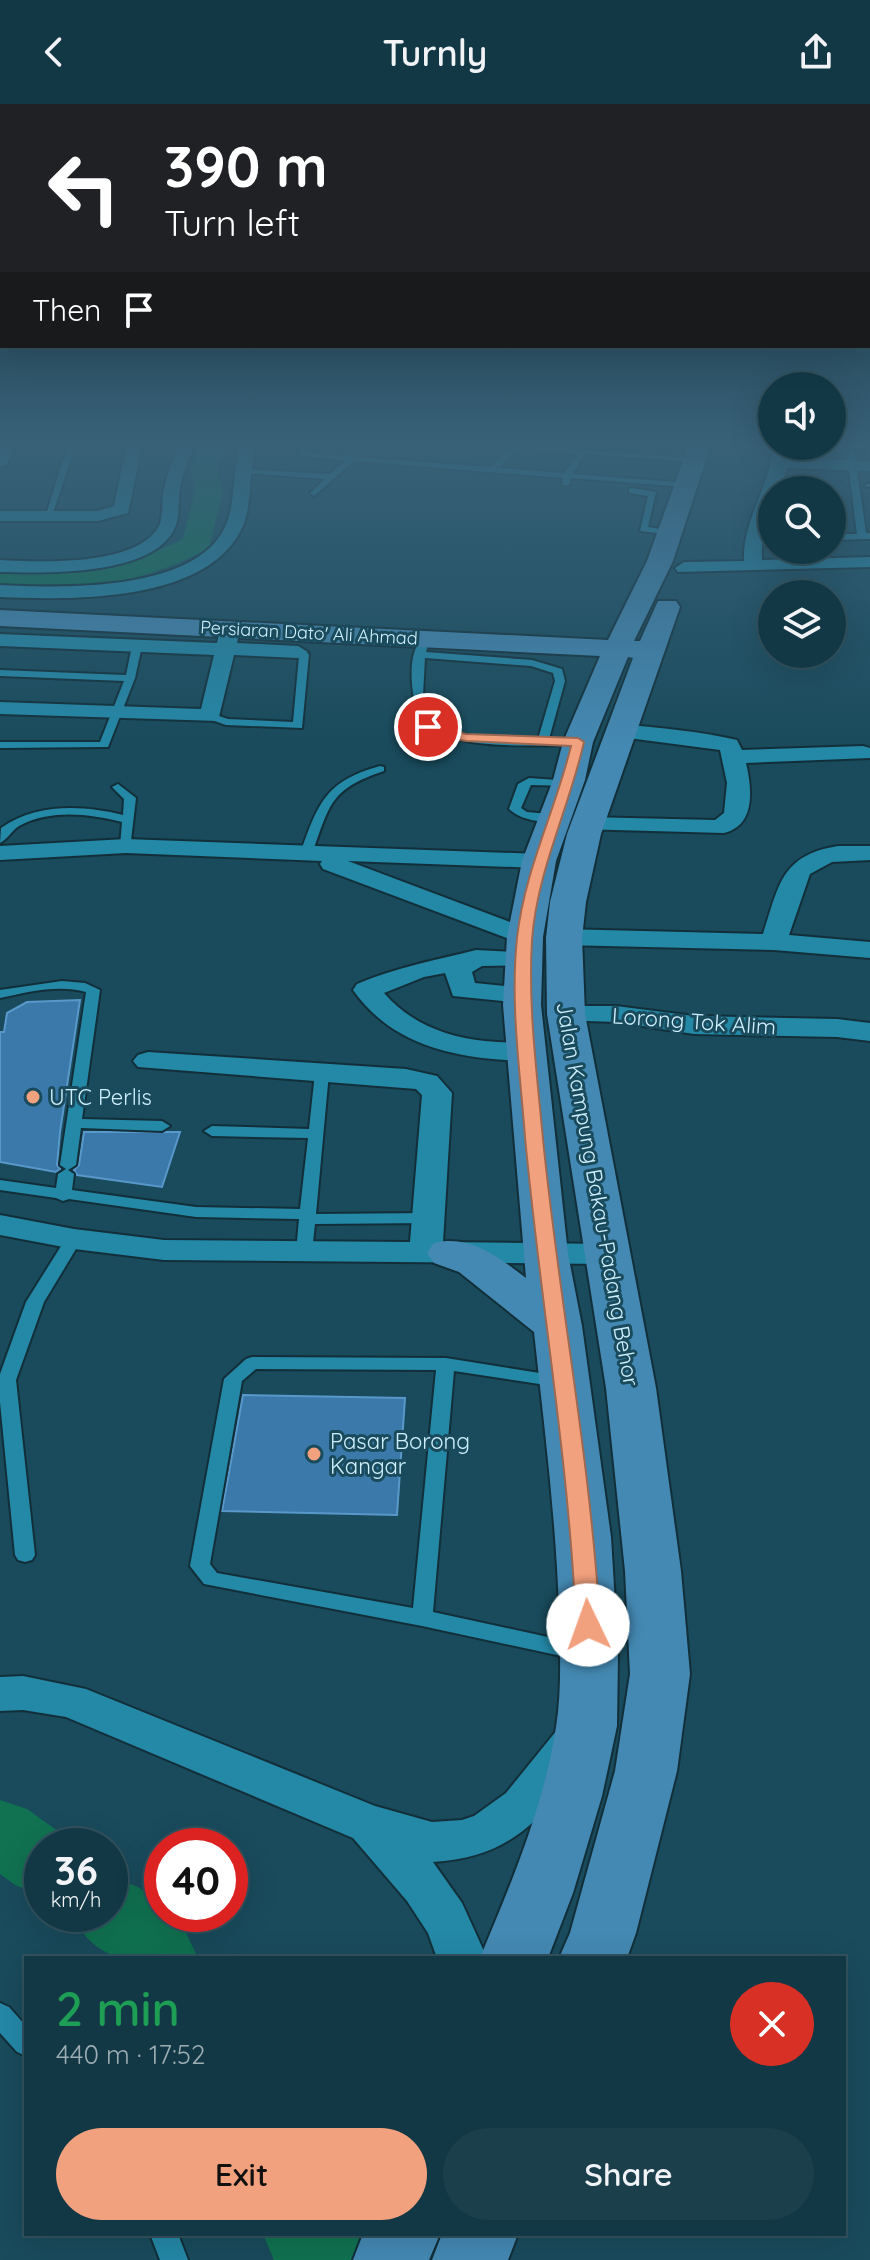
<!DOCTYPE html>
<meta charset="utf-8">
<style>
body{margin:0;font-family:Quicksand,sans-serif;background:#1c3f4c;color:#f1f3f6;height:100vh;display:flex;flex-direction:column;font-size:30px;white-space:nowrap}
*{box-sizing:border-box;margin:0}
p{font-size:26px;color:#9dacb3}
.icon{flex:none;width:44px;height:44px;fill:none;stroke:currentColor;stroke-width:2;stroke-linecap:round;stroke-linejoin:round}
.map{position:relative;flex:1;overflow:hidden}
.panel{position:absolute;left:24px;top:1852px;width:822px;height:280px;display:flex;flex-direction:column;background:#133845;border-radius:0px;box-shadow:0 8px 32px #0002,0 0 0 2px #32525e}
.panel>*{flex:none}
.guide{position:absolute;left:0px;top:0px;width:870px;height:244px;box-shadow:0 8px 32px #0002,0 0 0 2px #32525e;background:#202124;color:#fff;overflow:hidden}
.fabs{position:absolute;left:758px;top:268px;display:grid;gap:16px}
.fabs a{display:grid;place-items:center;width:88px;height:88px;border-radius:50%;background:#133845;box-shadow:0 8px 32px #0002,0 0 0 2px #32525e;font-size:40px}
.speed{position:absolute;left:24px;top:1724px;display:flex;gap:16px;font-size:40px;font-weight:700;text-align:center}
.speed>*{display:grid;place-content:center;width:104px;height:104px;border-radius:50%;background:#133845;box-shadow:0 8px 32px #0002,0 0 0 2px #32525e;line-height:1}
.speed small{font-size:20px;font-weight:400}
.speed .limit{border:12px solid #d22;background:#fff;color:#111}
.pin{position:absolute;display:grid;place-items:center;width:68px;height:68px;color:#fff;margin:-34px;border:4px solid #fff;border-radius:50%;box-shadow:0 2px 8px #0007}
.me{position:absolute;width:88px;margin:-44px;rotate:357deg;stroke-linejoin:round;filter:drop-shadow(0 0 6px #0008)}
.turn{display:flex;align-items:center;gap:28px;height:168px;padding:0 32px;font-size:36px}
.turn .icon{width:104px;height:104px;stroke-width:2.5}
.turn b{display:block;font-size:56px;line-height:68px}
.then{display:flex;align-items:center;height:76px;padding:0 32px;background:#0003;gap:16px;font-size:30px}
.round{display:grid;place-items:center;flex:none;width:84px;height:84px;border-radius:42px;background:#1c3f4c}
.headline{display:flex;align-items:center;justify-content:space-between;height:136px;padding:0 32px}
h1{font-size:48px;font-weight:600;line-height:60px;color:#1e9e55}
.action{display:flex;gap:16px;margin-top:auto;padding:16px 32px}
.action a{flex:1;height:92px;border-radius:48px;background:#f2a17e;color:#111;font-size:32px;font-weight:600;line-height:92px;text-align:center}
.action a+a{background:#1c3f4c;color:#f1f3f6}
header{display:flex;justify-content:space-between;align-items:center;height:104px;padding:0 32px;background:#133845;font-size:36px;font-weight:600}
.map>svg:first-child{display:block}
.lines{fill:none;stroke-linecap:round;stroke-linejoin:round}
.river{fill:#107251;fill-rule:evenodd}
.building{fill:#3a79a9;stroke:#5998ca;stroke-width:2}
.lane-casing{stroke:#122f39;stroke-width:4}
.street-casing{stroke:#122f39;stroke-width:4}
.secondary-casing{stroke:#122f39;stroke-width:4}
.lane{fill:#2488a7;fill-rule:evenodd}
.street{fill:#2488a7;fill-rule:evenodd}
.secondary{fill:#4489b3;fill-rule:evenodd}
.route{fill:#f2a17e;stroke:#9d6952;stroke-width:2}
.poi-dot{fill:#f2a17e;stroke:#194b5c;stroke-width:3}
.labels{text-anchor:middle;stroke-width:6;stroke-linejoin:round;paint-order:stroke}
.far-street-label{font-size:18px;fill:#ceeffd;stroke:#194b5c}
.street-label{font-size:22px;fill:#ceeffd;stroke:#194b5c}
.poi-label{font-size:22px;fill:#ceeffd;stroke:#194b5c;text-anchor:start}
</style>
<header><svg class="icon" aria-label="back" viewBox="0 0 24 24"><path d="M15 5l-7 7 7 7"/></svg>Turnly<svg class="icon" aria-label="share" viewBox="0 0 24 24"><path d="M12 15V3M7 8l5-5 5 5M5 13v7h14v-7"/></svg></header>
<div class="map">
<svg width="870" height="2156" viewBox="0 0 870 2156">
<rect width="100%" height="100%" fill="#194b5c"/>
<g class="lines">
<!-- river -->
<path class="river" d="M 200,343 L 226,343 L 217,366 L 223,387 L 210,440 L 206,446 C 140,480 74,490 0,486 L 0,468 C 66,471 123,465 183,435 L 195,387 L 191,366 Z
M 0,1696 L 27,1705 L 69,1735 L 73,1742 L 42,1742 L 42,1791 L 15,1781 L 0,1770 Z
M 110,1772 L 138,1783 L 162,1799 L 162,1810 L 177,1810 L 198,1854 C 143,1854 100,1869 72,1810 L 110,1810 Z
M 263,2130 L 360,2130 L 370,2156 L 274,2156 Z"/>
</g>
<!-- building -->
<path class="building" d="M 80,896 L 60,1028 L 57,1061 L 60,1065 L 56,1068 L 0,1058 L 0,928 L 4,928 L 7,909 L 27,898 Z
M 84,1028 L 180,1028 L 162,1083 L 77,1071 L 74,1066 L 79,1061 Z
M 243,1291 L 405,1294 L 397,1411 L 222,1407 Z"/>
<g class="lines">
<defs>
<path id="lane" d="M 67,343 L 75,343 L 52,412 L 45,414 Z
M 301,343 L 309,343 L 306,348 L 316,350 L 490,363 L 512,343 L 520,343 L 499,364 L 564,369 L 578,349 L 535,345 L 531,343 L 695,354 L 699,356 L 695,358 L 585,350 L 572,370 L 689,379 L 686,383 L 571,374 L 570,380 L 566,382 L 562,380 L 563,374 L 354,357 L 314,392 L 310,389 L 325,375 L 243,369 L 239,367 L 243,365 L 330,370 L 345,357 L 298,351 Z
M 846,343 L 854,343 L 866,429 L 870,429 L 870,435 L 832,436 L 832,430 L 857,430 Z
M 869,379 L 870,383 L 866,383 L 865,381 Z
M 632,384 L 656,388 L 648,423 L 673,427 L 673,431 L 640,427 L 648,392 L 629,389 L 629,385 Z
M 772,432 L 772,438 L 752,439 L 748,436 Z
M 425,532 L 430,535 L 426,548 L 532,556 L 562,565 L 565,577 L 549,635 L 578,635 L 584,638 L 578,641 C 526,641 473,646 424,625 C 412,604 403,547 425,532 ZM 425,554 L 531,562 L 553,569 L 555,577 L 538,635 C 502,635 466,635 432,621 L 423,591 Z
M 137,539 L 142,542 L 135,574 L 108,643 L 0,644 L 0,638 L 100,638 L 124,577 L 0,572 L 0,566 L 126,571 L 132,542 Z
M 298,545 L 309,550 L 302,624 L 226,621 L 206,614 L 205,612 L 210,609 L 228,615 L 293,618 L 299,552 L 293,548 Z
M 380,662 L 384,663 L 384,667 C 330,685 330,700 312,750 L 306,754 L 302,753 L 300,750 C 318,700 325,677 380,662 Z
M 529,674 L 572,677 L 572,681 L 568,682 L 531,681 L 521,704 L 527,708 L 560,711 L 560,717 C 543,719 522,717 509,705 L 518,680 Z
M 118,680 L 136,694 L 130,745 L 126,746 L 120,742 L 122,718 C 89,710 51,705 19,722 C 11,727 8,735 0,739 L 1,724 C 36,699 83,701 123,711 L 124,695 L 112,683 Z
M 62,877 L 85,879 L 100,886 L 82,1015 L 162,1017 L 170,1022 L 162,1027 L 81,1024 L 76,1061 L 68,1066 L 74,1070 L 72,1086 L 196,1103 L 300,1105 L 308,1034 L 212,1032 L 204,1027 L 212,1022 L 309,1025 L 315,969 L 322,965 L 329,969 L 316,1110 L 429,1109 L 437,1114 L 429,1119 L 315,1120 L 312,1148 L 304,1153 L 296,1148 L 299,1115 L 196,1113 L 69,1095 L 63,1097 L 56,1094 L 0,1086 L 0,1076 L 56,1084 L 58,1070 L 66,1065 L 60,1061 L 86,888 C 59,880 27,888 0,894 L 0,886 Z
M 74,1130 L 82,1135 L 44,1198 L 16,1276 L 35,1451 L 32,1456 L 25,1458 L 18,1456 L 15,1451 L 0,1298 L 0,1270 L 26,1198 L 68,1131 Z
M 252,1253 L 446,1254 L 565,1273 L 568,1277 L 565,1281 L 559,1283 L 454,1267 L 433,1508 L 580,1540 L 588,1542 L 591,1548 L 588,1554 L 580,1556 L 422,1522 L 204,1480 L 190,1462 L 224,1275 L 246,1255 ZM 256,1265 L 436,1266 L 413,1504 L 217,1469 L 210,1460 L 242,1277 Z
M 0,1899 L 9,1903 L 26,1922 L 26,1952 L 17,1948 L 0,1929 Z
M 150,2130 L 178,2130 L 188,2156 L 160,2156 Z"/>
<path id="street" d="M 0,343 L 15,343 L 6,361 L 0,363 Z
M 126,343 L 142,343 L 128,409 L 98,417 L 0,417 L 0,407 L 97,407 L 114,402 Z
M 177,343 L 193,343 C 189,357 183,370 180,384 C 178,396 180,409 176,421 C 157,473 44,469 0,468 L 0,456 C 39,458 137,463 159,422 C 164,411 161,396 164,385 C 167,370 173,357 177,343 Z
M 240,343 L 256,343 C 247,370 254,403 240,428 C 202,499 70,496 0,493 L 0,481 C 61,484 189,488 223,427 C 237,402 231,369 240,343 Z
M 773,343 L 789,343 L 788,354 L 870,357 L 870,367 L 787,364 L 780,386 L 772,386 C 772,410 760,432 762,456 L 870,453 L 870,463 L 678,468 L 675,464 L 684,458 L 744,457 C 742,417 770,383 773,343 Z
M 230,519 L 240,525 L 237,539 L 298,542 L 308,548 L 298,554 L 234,551 L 218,617 L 0,610 L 0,598 L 201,605 L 214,551 L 0,542 L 0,530 L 217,539 L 220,525 Z
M 621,620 C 660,624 699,627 737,636 L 742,646 L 863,642 L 870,644 L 870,654 L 746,659 C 752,685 756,721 724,729 L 578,725 L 575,720 L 578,715 L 587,713 L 715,716 L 724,709 L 727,679 L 720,646 L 613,632 L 610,627 Z
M 126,735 L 539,750 L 548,752 L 551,757 L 548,762 L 539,764 L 348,757 L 534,827 L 538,833 L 534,839 L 525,841 L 323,765 L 320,760 L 322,757 L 126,749 L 0,756 L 0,742 Z
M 838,742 L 870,742 L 870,756 L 832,758 L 810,770 L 789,831 L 870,838 L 870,854 L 774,846 L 562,841 L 553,839 L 549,833 L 553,827 L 562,825 L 763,830 C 779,781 781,751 838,742 Z
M 476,846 L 534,849 L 538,855 L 534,861 L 482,862 L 472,868 L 475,879 L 533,885 L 537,891 L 533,897 L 523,899 L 453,892 L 445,869 L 424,873 L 384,889 C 410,919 446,933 485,937 C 502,939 520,938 536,942 L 541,948 L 536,954 C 522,958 508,956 493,955 C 437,950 386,933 353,886 L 357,880 C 397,863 436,856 476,846 Z
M 566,902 L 616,902 L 694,912 L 837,915 L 870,919 L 870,937 L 837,933 L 694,930 L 616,918 L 556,916 L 552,910 L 556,904 Z
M 148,948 L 406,965 L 437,972 L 452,989 L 443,1138 L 607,1140 L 619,1143 L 624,1150 L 619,1157 L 607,1160 L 164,1156 L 74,1145 L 0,1131 L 0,1111 L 74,1125 L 164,1136 L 410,1138 L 422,991 L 416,985 L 138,963 L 133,957 L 138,951 Z
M 23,1572 L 86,1585 L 375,1702 L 432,1718 L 462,1716 L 474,1712 L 506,1689 L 557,1626 L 573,1621 L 589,1626 L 595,1639 C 587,1656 575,1670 563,1685 C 526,1732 494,1754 433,1758 L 462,1799 L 487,1854 L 437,1854 L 428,1829 L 407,1797 L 353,1734 L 66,1613 L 23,1606 L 0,1607 L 0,1573 Z"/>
<path id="secondary" d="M 688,343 L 710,343 L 673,457 L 634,537 L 640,537 L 658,497 L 676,497 L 680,503 L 601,730 L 586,798 L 582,834 L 585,910 L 656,1284 L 681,1467 L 690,1570 L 677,1667 L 636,1829 L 627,1854 L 559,1854 L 570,1829 L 615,1667 L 630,1570 L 625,1467 L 606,1284 L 547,910 L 546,834 L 550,798 L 567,730 L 633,554 L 628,553 L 593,638 L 585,676 L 556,757 L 543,833 L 541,901 L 568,1150 L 582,1222 L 611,1433 L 618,1550 L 617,1622 L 602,1692 L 573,1789 L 548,1854 L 480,1854 C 511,1780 544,1702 556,1623 C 562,1586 560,1545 559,1507 C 556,1414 544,1321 534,1228 L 459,1168 L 434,1159 L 427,1149 L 434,1139 C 470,1130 498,1153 526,1174 L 503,901 L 507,833 L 522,757 L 553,676 L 563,638 L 600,552 L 0,522 L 0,506 L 608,536 L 647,457 Z
M 363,2130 L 440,2130 L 429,2156 L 353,2156 Z
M 442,2130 L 518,2130 L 508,2156 L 432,2156 Z"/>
</defs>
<!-- lane casing -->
<use href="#lane" class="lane-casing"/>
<!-- street casing -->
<use href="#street" class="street-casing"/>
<!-- secondary casing -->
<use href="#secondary" class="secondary-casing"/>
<!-- lane -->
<use href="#lane" class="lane"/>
<!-- street -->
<use href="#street" class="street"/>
<!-- secondary -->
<use href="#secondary" class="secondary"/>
</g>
<!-- sky -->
<linearGradient id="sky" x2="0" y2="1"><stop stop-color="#0e2933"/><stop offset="0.53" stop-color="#386178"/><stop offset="1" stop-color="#386178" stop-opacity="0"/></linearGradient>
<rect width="870" height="645" fill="url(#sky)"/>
<!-- route -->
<path class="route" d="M 428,619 L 466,630 L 578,634 L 584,638 C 569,705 537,767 532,836 C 528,903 537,969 543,1035 C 559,1197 591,1358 600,1521 L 596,1527 L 588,1530 L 579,1527 L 576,1521 C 569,1357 540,1196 525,1033 C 520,967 510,900 517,834 C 525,764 555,708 571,642 L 466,637 L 441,633 L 423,625 L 422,623 Z"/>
<!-- markers -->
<g class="poi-dot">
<circle cx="33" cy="993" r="8"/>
<circle cx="314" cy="1350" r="8"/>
</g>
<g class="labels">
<!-- far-street labels -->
<g class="far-street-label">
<text transform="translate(309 529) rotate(3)" y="6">Persiaran Dato' Ali Ahmad</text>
</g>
<!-- street labels -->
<g class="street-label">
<text transform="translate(694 917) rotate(4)" y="8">Lorong Tok Alim</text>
<text transform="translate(598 1090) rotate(80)" y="8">Jalan Kampung Bakau-Padang Behor</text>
</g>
<!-- poi labels -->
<g class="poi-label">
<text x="49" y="1001">UTC Perlis</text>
<text x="330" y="1345">Pasar Borong<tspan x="330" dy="25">Kangar</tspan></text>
</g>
</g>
</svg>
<div class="fabs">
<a><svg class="icon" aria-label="sound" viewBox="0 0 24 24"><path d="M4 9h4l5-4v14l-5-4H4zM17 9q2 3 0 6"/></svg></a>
<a><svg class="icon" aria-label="search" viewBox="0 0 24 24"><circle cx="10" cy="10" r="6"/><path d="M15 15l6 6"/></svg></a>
<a><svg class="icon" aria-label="layers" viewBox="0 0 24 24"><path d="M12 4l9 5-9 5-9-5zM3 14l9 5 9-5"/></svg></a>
</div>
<div class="speed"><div>36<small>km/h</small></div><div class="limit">40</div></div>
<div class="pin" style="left:428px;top:623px;background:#d93025"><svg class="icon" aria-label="arrive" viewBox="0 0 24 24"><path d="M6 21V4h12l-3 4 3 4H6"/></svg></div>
<svg class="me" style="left:588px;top:1521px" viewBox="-20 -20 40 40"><circle r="19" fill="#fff"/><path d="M0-13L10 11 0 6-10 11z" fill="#f2a17e"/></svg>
<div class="guide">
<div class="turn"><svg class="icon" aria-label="left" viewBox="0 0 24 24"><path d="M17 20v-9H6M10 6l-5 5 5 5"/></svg><div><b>390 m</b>Turn left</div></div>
<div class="then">Then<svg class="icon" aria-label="arrive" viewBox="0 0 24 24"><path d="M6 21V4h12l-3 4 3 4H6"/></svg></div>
</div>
<section class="panel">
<div class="headline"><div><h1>2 min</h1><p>440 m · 17:52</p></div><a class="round" style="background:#d93025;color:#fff"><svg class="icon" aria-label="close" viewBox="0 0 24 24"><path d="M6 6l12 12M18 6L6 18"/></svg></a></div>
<div class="action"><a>Exit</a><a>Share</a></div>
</section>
</div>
